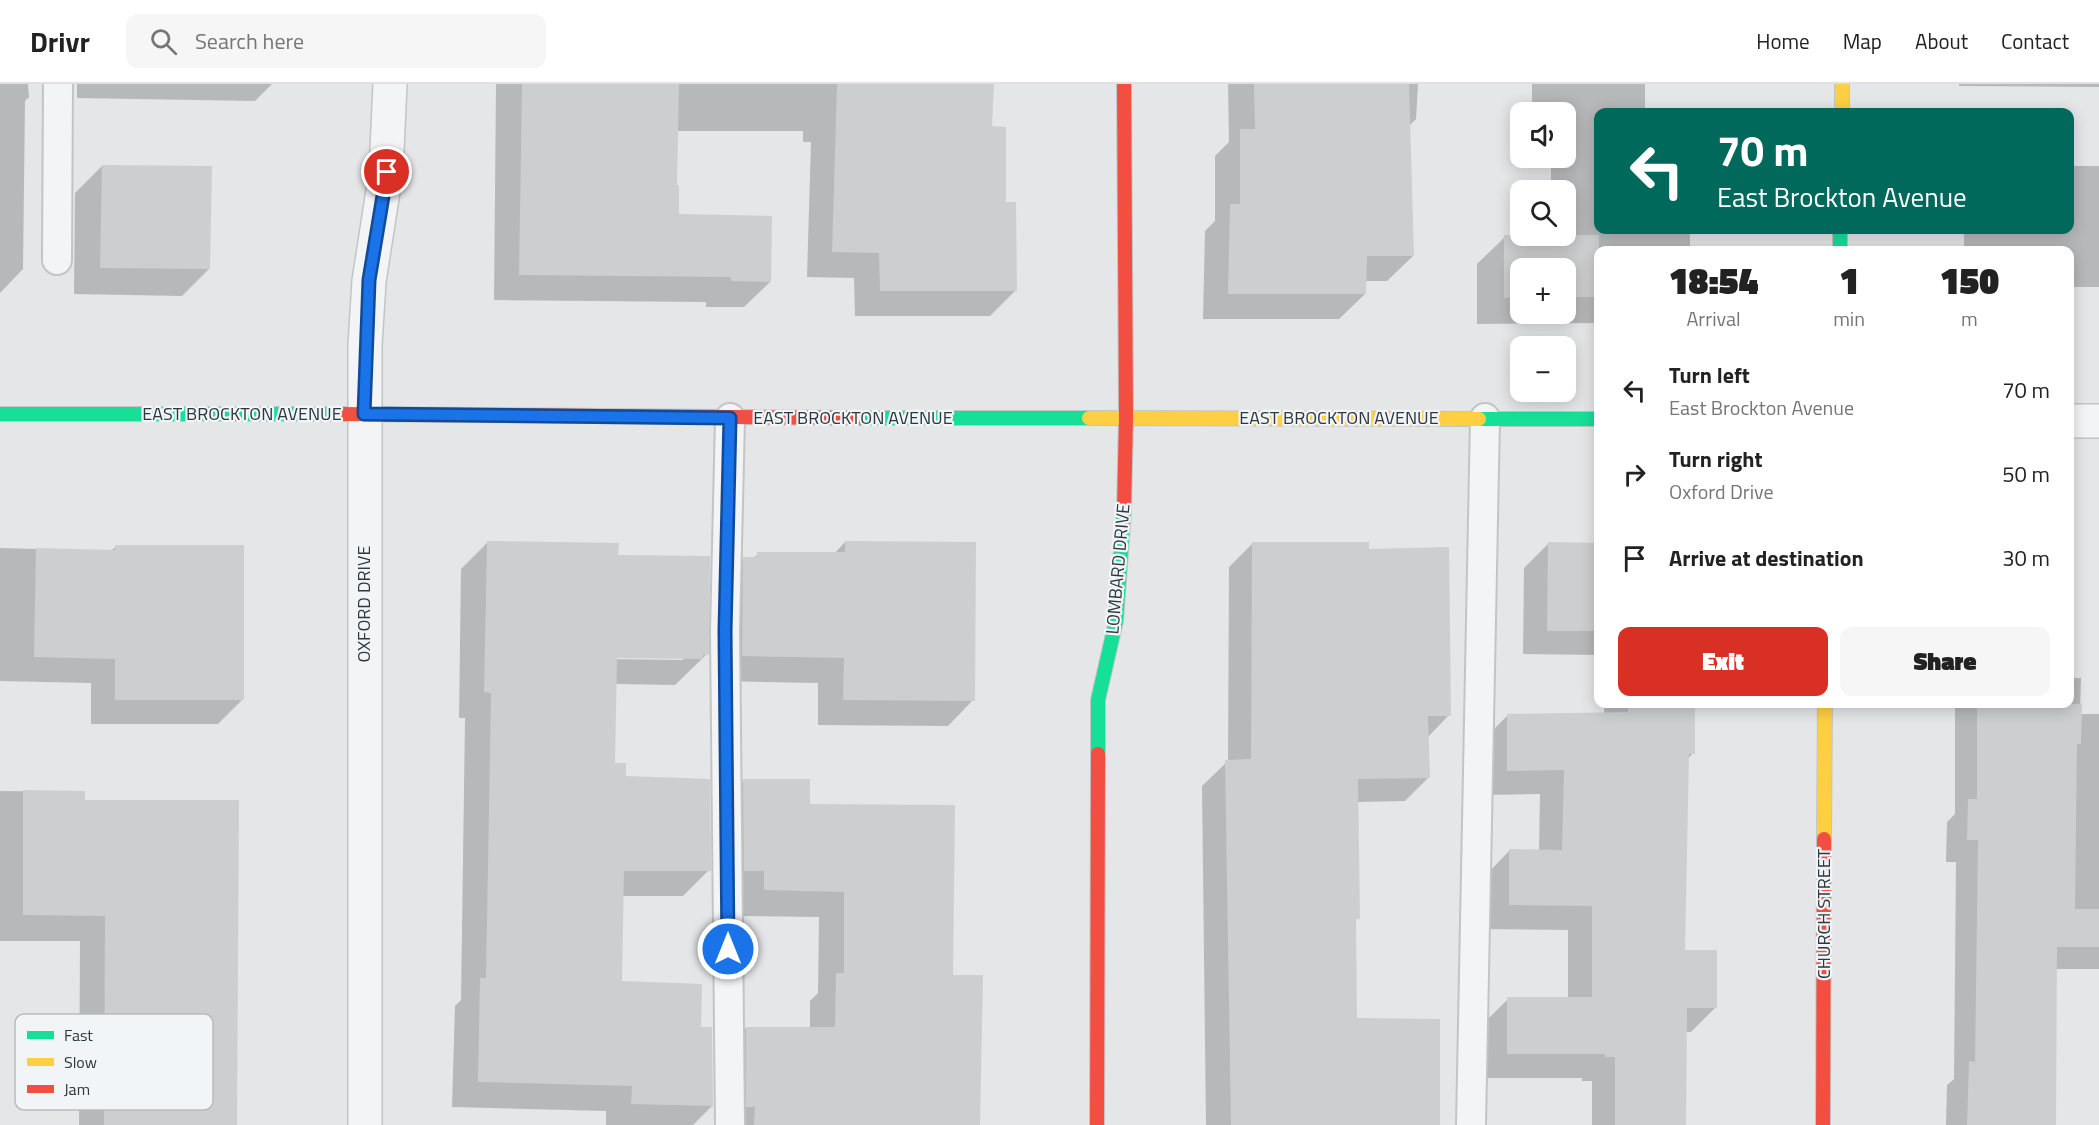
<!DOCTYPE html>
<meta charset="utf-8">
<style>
body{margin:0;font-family:"Titillium Web",sans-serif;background:#f6f6f6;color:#222;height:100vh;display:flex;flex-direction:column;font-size:22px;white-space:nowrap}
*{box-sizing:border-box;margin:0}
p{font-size:20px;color:#767676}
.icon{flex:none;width:33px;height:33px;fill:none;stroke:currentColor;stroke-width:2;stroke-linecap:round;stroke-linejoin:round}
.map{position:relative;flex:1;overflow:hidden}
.side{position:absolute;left:1594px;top:162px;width:480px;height:462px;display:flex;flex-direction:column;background:#fff;border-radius:12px;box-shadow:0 3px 15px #0003}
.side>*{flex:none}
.guide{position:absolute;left:1594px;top:24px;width:480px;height:126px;border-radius:12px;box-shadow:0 3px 15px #0003;background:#00695c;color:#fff;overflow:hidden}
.fabs{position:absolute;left:1510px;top:18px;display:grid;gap:12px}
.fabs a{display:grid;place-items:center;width:66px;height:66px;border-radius:12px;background:#fff;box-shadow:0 3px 15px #0003;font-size:30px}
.pin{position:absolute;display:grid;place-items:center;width:51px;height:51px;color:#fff;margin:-26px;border:3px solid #fff;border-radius:50%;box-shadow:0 2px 6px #0007}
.me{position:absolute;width:66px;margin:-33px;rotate:0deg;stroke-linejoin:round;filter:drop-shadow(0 0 4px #0008)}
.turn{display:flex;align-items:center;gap:21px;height:126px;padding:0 24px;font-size:27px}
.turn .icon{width:78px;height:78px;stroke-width:2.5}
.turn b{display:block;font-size:42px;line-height:51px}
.eta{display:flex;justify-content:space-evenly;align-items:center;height:102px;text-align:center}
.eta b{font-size:36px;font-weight:800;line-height:42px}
.button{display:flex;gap:12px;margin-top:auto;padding:12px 24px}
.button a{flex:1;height:69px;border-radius:12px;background:#d93025;color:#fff;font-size:24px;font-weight:800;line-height:69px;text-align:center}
.button a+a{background:#f6f6f6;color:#222}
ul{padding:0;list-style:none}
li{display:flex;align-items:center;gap:18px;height:84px;padding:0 24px}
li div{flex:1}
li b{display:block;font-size:22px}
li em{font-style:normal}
header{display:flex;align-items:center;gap:36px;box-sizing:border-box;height:84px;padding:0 30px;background:#fff;border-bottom:2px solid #e0e0e0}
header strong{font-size:28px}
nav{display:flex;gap:33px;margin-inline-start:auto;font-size:21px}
.search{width:420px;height:54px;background:#f6f6f6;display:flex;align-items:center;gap:15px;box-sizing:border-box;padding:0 21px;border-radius:12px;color:#767676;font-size:22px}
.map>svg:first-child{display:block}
.shadow{fill:#0003;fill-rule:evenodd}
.building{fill:#ccced0}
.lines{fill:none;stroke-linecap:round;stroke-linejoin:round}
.lane-casing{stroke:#c2c4c6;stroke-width:32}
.street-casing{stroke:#c2c4c6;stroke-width:36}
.fast-casing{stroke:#c2c4c6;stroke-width:16}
.slow-casing{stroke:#c2c4c6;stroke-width:16}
.jam-casing{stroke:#c2c4c6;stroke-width:16}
.lane{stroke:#f3f4f5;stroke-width:28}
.street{stroke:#f3f4f5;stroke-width:33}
.fast{stroke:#16e098;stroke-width:14}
.slow{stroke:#ffcf43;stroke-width:14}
.jam{stroke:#f24e42;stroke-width:14}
.route-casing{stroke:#114b97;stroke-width:15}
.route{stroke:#1a73e8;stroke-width:10}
.labels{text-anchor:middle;stroke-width:4.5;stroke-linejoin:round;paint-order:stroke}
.street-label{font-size:18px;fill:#2c373f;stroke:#f2f5f7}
.key{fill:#f2f5f7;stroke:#b7bcc0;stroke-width:1.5}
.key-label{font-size:16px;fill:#2c373f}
</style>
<header>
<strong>Drivr</strong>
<div class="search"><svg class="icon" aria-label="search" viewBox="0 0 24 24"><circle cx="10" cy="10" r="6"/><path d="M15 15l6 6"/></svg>Search here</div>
<nav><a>Home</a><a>Map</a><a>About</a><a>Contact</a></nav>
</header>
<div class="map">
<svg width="2099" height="1041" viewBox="0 0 2099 1041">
<rect width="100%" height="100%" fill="#e4e6e8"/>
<!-- shadow -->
<path class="shadow" d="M 0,0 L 28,0 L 29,13 L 25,17 L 23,185 L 0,209 Z
M 77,0 L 272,0 L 255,17 L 77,14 Z
M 496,0 L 993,0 L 991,44 L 1016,206 L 990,232 L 855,232 L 854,194 L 807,193 L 811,58 L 803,58 L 803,47 L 677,47 L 677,131 L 770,198 L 744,223 L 706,223 L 706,218 L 494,216 Z
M 1228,0 L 1418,0 L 1416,35 L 1409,42 L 1413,172 L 1387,197 L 1365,197 L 1365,210 L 1339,235 L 1203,235 L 1205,147 L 1215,137 L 1215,72 L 1229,58 Z
M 1532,0 L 1645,0 L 1645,28 L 1599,28 L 1599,146 L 1690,146 L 1690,166 L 1599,166 L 1599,239 L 1477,240 L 1477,180 L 1505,153 L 1566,152 L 1566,106 L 1551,106 L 1551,74 L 1566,74 L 1566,28 L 1532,28 ZM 1521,184 L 1566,184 L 1566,230 L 1521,230 Z
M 1959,0 L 2099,0 L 2099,3 L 1959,2 Z
M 102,82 L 209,185 L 182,212 L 74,210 L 75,109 Z
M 2070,82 L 2099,82 L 2099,203 L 2070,203 L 2070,166 L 1964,166 L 1964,146 L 2070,146 Z
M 488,458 L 617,472 L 707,570 L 675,601 L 615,600 L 613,680 L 709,786 L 683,812 L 622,812 L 621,898 L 712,1022 L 693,1041 L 606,1041 L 606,1027 L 452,1023 L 455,922 L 461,916 L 465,634 L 459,634 L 461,485 ZM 609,572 L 683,573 L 683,576 L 609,575 Z
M 845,458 L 973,616 L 948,642 L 818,641 L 818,599 L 717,597 L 718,500 L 744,474 L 753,475 L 758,470 L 834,470 Z
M 1253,459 L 1367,466 L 1449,631 L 1428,653 L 1429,693 L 1405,717 L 1357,718 L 1358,834 L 1354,838 L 1355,935 L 1438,1041 L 1206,1041 L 1202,702 L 1228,677 L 1229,483 Z
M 1548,460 L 1599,461 L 1599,571 L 1523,570 L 1524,484 Z
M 116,462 L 243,615 L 218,640 L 91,640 L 91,599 L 0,597 L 0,464 L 111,467 Z
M 2070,594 L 2081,594 L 2080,630 L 2099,630 L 2099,885 L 2054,885 L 2054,1041 L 1946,1041 L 1947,1001 L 1954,995 L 1956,778 L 1946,778 L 1947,738 L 1955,730 L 1955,620 L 2070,620 Z
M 1604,620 L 1694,620 L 1693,669 L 1687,676 L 1684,867 L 1716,923 L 1691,948 L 1685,948 L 1684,1041 L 1592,1041 L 1592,997 L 1582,997 L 1582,994 L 1484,994 L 1484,939 L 1508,915 L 1568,915 L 1568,846 L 1485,845 L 1486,791 L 1510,766 L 1539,767 L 1540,710 L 1484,711 L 1483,656 L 1507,632 L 1604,630 Z
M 744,697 L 809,722 L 951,892 L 979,1041 L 721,1041 L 720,970 L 746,944 L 810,944 L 810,917 L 818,909 L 819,833 L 739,832 L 718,723 Z
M 0,707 L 83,708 L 83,718 L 235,1041 L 79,1041 L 80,857 L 0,857 Z"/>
<!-- building -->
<path class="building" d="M 522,0 L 679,0 L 677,101 L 679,101 L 679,130 L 772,132 L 771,198 L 731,197 L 731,193 L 519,191 Z
M 837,0 L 994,0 L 992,42 L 1006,43 L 1006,118 L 1016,118 L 1017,207 L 880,207 L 879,169 L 832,168 Z
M 1254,0 L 1409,0 L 1414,172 L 1367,172 L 1366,210 L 1228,210 L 1230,120 L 1240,120 L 1240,45 L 1255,45 Z
M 102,81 L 212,82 L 210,185 L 100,184 Z
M 1504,151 L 1599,151 L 1599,213 L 1566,213 L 1566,184 L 1521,184 L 1521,213 L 1504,214 Z
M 487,457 L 619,459 L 618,471 L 710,472 L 709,571 L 703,571 L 703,575 L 617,574 L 615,679 L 626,679 L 626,692 L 710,695 L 711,787 L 624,787 L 622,897 L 702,900 L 701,943 L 712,943 L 713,1022 L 631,1020 L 632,1002 L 478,998 L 480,894 L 486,894 L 491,609 L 484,608 Z
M 845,457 L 976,458 L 975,617 L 843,616 L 844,574 L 742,572 L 743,473 L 757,473 L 757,468 L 845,468 Z
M 1252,458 L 1369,458 L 1369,465 L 1449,463 L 1451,632 L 1428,632 L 1430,694 L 1358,695 L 1360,835 L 1356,835 L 1357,934 L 1440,935 L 1440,1041 L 1231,1041 L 1225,676 L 1251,675 Z
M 1548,458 L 1599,459 L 1599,547 L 1547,547 Z
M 115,461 L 244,461 L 244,616 L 115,616 L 115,575 L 34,573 L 36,464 L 115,466 Z
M 1628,620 L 1695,620 L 1695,670 L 1689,670 L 1685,866 L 1717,866 L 1717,924 L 1687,924 L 1686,1041 L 1615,1041 L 1615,973 L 1605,973 L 1605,970 L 1507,970 L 1507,913 L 1592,913 L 1592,822 L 1509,821 L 1509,765 L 1562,766 L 1564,686 L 1507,687 L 1507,630 L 1628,628 Z
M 1977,620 L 2082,620 L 2081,660 L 2077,660 L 2075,825 L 2099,825 L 2099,863 L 2057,863 L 2056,1041 L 1967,1041 L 1969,977 L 1975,978 L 1978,756 L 1967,756 L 1968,715 L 1977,715 Z
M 743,695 L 810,695 L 810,720 L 955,721 L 953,891 L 983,891 L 980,1041 L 754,1041 L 755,1023 L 746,1023 L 746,943 L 835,943 L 836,889 L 844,889 L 844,808 L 764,806 L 764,787 L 744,787 Z
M 23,706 L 85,707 L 85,716 L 239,716 L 237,1041 L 104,1041 L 105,832 L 23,831 Z"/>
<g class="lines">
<defs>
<path id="lane" d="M 57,176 L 58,0
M 730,1041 L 725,547 L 730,334
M 1471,1041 L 1485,334"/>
<path id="street" d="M 2070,337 L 2099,337
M 365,1041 L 365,261 L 369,197 L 386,88 L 390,0"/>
<path id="fast" d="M 1840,146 L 1840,166
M 0,330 L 334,330
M 858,334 L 1089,334
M 1479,335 L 1599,335
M 1098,670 L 1098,616 L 1116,537 L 1124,426"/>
<path id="slow" d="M 1842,0 L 1842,28
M 1089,334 L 1479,335
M 1824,755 L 1825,620"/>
<path id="jam" d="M 334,330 L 858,334
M 1124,426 L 1126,333 L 1124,0
M 1097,1041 L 1098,670
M 1823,1041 L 1824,755"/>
</defs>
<!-- lane casing -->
<use href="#lane" class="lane-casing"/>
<!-- street casing -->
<use href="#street" class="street-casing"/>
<!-- fast casing -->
<use href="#fast" class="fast-casing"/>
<!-- slow casing -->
<use href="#slow" class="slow-casing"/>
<!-- jam casing -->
<use href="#jam" class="jam-casing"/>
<!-- lane -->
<use href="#lane" class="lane"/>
<!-- street -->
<use href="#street" class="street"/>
<!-- fast -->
<use href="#fast" class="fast"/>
<!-- slow -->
<use href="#slow" class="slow"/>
<!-- jam -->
<use href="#jam" class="jam"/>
</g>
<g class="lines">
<defs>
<path id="route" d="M 387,88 L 369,196 L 364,330 L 730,334 L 725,547 L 728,865"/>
</defs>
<!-- route casing -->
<use href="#route" class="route-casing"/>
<!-- route -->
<use href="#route" class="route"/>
</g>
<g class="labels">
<!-- street labels -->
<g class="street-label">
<text x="242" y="336">EAST BROCKTON AVENUE</text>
<text x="853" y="340">EAST BROCKTON AVENUE</text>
<text x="1339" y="340">EAST BROCKTON AVENUE</text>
<text transform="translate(1118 485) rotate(-85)" y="6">LOMBARD DRIVE</text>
<text transform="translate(364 520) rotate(-90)" y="6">OXFORD DRIVE</text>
<text transform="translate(1824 830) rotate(-90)" y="6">CHURCH STREET</text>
</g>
</g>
<!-- legend -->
<rect x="15" y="930" width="198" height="96" rx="9" class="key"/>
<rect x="27" y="947" width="27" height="8" fill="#16e098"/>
<rect x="27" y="974" width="27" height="8" fill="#ffcf43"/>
<rect x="27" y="1001" width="27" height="8" fill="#f24e42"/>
<g class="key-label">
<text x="64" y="957">Fast</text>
<text x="64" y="984">Slow</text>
<text x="64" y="1011">Jam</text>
</g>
</svg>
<div class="fabs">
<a><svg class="icon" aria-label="sound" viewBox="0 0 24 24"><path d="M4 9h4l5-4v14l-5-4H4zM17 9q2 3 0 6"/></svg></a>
<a><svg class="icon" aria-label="search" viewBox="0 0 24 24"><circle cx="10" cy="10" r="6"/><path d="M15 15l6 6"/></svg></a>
<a>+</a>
<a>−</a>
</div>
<div class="pin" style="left:387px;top:88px;background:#d93025"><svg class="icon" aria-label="arrive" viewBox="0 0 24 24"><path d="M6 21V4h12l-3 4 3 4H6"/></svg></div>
<svg class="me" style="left:728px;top:865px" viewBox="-20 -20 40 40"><circle r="17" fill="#1a73e8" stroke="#fff" stroke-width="3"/><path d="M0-11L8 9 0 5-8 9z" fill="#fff"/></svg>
<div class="guide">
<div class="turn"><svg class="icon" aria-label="left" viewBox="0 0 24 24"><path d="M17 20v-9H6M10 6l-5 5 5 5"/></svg><div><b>70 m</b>East Brockton Avenue</div></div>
</div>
<section class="side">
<div class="eta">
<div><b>18:54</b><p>Arrival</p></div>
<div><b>1</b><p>min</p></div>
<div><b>150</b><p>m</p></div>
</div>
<ul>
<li><svg class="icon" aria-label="left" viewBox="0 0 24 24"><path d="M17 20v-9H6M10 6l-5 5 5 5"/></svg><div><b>Turn left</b><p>East Brockton Avenue</p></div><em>70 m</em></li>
<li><svg class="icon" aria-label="right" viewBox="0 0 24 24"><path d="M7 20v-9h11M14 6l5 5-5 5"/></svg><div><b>Turn right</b><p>Oxford Drive</p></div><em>50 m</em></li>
<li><svg class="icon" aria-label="arrive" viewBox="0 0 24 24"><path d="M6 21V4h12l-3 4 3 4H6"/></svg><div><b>Arrive at destination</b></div><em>30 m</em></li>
</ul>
<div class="button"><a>Exit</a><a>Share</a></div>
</section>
</div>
